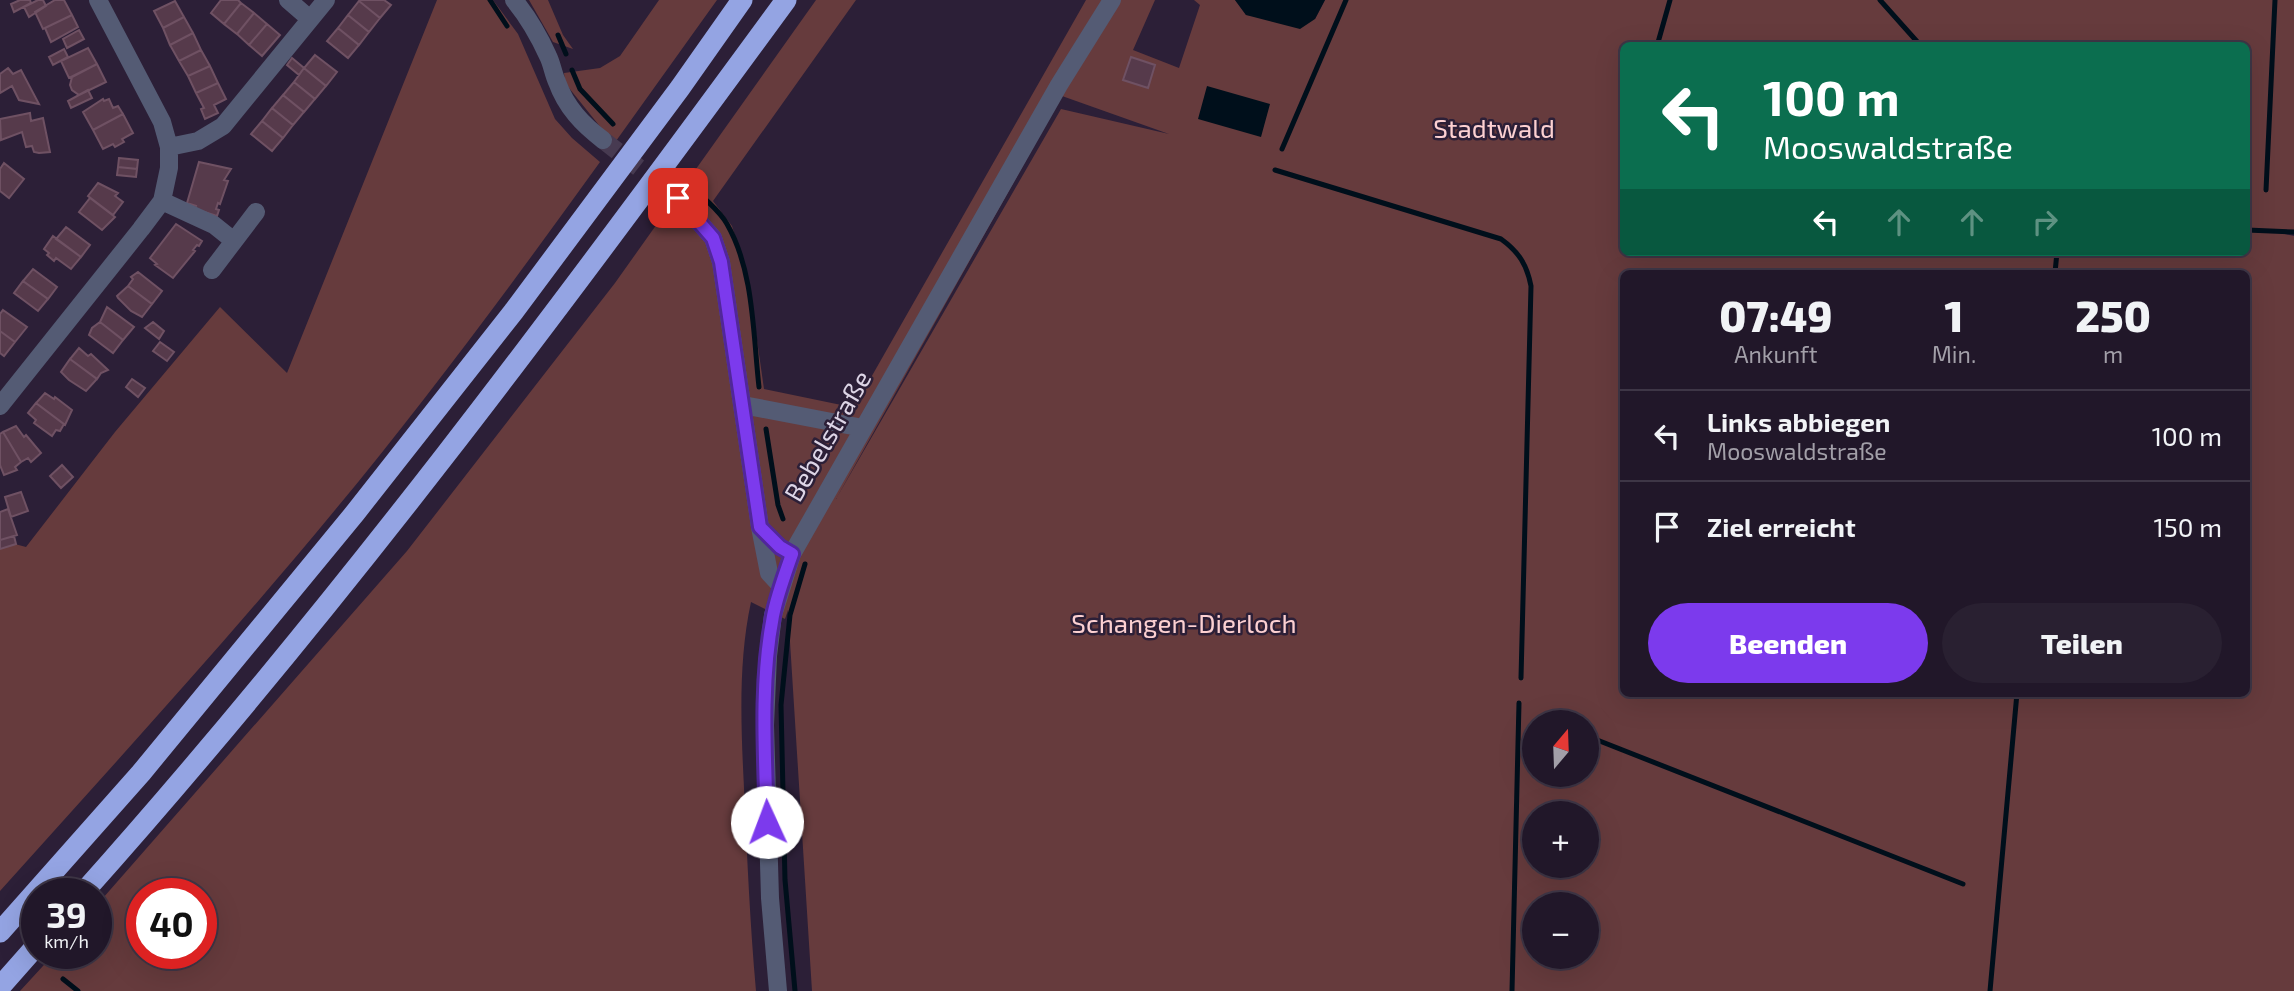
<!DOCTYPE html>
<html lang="de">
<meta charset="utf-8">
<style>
body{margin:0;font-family:"Exo 2",sans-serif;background:#292031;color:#f1f3f6;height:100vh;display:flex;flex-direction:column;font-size:26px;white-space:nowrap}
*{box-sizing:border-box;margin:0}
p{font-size:23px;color:#a29fa8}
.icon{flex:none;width:38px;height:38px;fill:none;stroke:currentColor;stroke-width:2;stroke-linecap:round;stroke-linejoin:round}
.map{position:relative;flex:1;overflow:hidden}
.panel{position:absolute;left:1620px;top:270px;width:630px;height:427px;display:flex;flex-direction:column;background:#211729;border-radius:10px;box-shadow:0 7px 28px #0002,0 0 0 2px #3e3646}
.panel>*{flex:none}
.banner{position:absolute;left:1620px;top:42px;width:630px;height:214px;border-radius:10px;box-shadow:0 7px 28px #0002,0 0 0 2px #3e3646;background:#0b6e4f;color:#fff;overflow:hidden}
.needle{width:46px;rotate:19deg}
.buttons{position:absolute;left:1522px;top:710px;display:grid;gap:14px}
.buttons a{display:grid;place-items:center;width:77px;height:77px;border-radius:50%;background:#211729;box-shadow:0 7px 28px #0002,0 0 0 2px #3e3646;font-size:35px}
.speed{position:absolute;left:21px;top:878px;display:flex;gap:14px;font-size:35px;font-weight:700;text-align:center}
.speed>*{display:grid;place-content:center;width:91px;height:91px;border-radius:50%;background:#211729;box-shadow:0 7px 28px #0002,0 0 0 2px #3e3646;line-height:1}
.speed small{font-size:18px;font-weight:400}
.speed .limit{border:10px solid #d22;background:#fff;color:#111}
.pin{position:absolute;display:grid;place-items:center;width:60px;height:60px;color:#fff;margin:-30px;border-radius:14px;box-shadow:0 4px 10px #0006}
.me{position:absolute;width:77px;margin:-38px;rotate:358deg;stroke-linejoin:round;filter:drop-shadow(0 0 5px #0008)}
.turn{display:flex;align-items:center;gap:24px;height:147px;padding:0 28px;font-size:32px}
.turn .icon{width:91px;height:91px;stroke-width:2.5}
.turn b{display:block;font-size:49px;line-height:60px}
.lanes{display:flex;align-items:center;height:66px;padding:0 28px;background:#0003;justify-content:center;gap:35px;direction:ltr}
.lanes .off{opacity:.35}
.eta{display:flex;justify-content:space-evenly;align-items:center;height:119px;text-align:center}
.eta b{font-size:42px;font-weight:800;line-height:49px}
.cta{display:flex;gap:14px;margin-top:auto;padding:14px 28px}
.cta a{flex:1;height:80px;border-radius:42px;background:#7c3aed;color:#fff;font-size:28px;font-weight:800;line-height:80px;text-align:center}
.cta a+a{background:#292031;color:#f1f3f6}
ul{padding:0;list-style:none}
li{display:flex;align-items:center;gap:21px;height:91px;padding:0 28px;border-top:2px solid #3e3646}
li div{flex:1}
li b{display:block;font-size:26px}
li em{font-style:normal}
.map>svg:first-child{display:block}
.green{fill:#663b3d;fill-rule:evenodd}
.water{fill:#000f1b}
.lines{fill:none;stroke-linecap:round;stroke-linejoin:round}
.stream{stroke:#000f1b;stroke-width:5}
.building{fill:#563a4b;stroke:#6f5163;stroke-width:2}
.minor-tunnel{stroke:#473a51;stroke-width:18;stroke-dasharray:18 9;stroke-linecap:butt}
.minor{stroke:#545b74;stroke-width:18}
.highway{stroke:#94a4e3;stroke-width:21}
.route-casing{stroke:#51269a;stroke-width:18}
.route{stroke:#7c3aed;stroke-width:12}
.labels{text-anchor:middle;stroke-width:5;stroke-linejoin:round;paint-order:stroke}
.park-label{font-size:26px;fill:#fcd0d1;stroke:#2c1f37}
.street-label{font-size:26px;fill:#ddd5e6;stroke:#2c1f37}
</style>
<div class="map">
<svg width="2294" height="991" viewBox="0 0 2294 991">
<rect width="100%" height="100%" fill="#2c1f37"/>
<!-- green -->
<path class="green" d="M 437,0 L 493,0 L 518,34 L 555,119 L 572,138 L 600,162 C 515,280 428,398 335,510 C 227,641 113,765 0,891 L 0,540 L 26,547 L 115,432 L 220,307 L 287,373 Z
M 529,0 L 548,0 L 563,35 L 573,49 L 553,42 Z
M 659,0 L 717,0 L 616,141 L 606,134 L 565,83 L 564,73 L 600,68 L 620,56 Z
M 816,0 L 856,0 L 713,201 L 732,226 L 748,277 L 764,389 L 851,407 L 869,381 L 1086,0 L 1155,0 L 1133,50 L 1179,68 L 1200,5 L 1194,0 L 1235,0 L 1246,15 L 1315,19 L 1325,0 L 2294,0 L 2294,233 L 2280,233 L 2294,236 L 2294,991 L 812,991 L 788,610 L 785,619 L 751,602 C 738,662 741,727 744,788 C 747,856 750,923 756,991 L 20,991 L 54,954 L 96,954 L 96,906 L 407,551 L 615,283 ZM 1624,46 L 2247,46 L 2247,252 L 1624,252 ZM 1062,96 L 1169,134 L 1061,109 L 836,499 ZM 1624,273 L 2247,273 L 2247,693 L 1624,693 ZM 1535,723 L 1587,723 L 1587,775 L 1535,775 ZM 1535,814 L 1587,814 L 1587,866 L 1535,866 ZM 142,894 L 201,894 L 201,954 L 142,954 ZM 1535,905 L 1587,905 L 1587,957 L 1535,957 Z"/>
<!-- water -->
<path class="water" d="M 1235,0 L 1325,0 L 1315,19 L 1300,29 L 1246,15 Z
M 1207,86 L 1270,104 L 1261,137 L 1198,119 Z"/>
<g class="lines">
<!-- stream -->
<path class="stream" d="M 490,0 L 507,26
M 1880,0 L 1921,46
M 558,35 L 566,54
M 1657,46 L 1670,0
M 572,70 L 580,89 L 613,124
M 1282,149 L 1346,0
M 1275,170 L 1501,239 C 1519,252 1527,265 1531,286 L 1521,678
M 2266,190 L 2275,0
M 702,196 C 711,205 721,213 727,224 C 754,271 753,334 759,387
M 2247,230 L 2294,232
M 2055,273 L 2057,252
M 766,429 L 778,505 L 783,519
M 1549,721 L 1554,723
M 1587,736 L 1963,884
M 63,979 L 78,991
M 795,991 L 785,880 L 781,705 L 790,615 L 805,564
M 1512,991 L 1519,703
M 1990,991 L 2017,693"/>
</g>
<!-- building -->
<path class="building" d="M 20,0 L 30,0 L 31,3 L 14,12 L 11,4 Z
M 38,0 L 43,0 L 46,6 L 29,17 L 24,7 Z
M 55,0 L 64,0 L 72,15 L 43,29 L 35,12 Z
M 221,0 L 238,0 L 241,3 L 224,24 L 211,13 Z
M 360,0 L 384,0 L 391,5 L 380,18 L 359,1 Z
M 175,1 L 184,17 L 163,28 L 154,11 Z
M 359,1 L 380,18 L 369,32 L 348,15 Z
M 241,3 L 254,13 L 237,34 L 224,24 Z
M 254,13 L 267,24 L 249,45 L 237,34 Z
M 72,15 L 78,27 L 51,42 L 45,28 Z
M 348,15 L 369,32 L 359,45 L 338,28 Z
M 184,17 L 193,33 L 170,45 L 163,28 Z
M 267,24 L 280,35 L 262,56 L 249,45 Z
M 338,28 L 359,45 L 348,58 L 327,41 Z
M 79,30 L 84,39 L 67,48 L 63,39 Z
M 193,33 L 201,50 L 179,61 L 170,45 Z
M 88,48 L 97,64 L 69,78 L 61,61 Z
M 64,49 L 68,57 L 53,65 L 49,57 Z
M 201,50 L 210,66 L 188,76 L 179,61 Z
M 315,55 L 337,72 L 326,86 L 304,68 Z
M 1131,57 L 1155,65 L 1148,88 L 1123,80 Z
M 292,58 L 304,68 L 299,75 L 287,65 Z
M 97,64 L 106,82 L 79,95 L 72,90 L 70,85 L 72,77 Z
M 210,66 L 218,83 L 196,93 L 188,76 Z
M 8,68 L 13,74 L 21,70 L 39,104 L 19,100 L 12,86 L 0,93 L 0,74 Z
M 304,68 L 326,86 L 315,99 L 294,82 Z
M 294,82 L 315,99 L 304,112 L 283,95 Z
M 218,83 L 226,99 L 214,105 L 218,113 L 205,119 L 201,109 L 204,108 L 196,93 Z
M 88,90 L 92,98 L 71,108 L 68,101 Z
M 283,95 L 304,112 L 293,125 L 272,108 Z
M 103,99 L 104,101 L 109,99 L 113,108 L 118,106 L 123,114 L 93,130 L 83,112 Z
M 272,108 L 293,125 L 283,138 L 262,121 Z
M 30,113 L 31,121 L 43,118 L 50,152 L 39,153 L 34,152 L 32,146 L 26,147 L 22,132 L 1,140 L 0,119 Z
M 123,114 L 133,133 L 122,139 L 124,142 L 115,147 L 113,144 L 103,149 L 93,130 Z
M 262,121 L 283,138 L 272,151 L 251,134 Z
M 119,158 L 138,160 L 137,169 L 118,167 Z
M 199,162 L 231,169 L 224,180 L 228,181 L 220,204 L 218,203 L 216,209 L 219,210 L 217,216 L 195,209 L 196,206 L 187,203 Z
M 4,163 L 24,179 L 9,198 L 0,191 L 0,169 Z
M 118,167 L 137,169 L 136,177 L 117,175 Z
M 98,183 L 118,193 L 115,196 L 123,202 L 113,215 L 88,196 Z
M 90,198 L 115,217 L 102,230 L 79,212 Z
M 176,224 L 202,241 L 199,246 L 197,245 L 193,250 L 195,251 L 173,278 L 155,265 L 157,264 L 150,258 Z
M 66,227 L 90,245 L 81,257 L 56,239 Z
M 53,236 L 81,257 L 71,269 L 56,258 L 54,261 L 47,255 L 49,253 L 44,249 Z
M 33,269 L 57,287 L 48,299 L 23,281 Z
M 138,272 L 162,291 L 152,304 L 128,286 L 133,279 L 131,277 Z
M 23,281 L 48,299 L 38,311 L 14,293 Z
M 128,286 L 152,304 L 142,317 L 131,311 L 118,298 L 117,296 Z
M 107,307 L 134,327 L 123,340 L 100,322 Z
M 3,310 L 27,327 L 15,342 L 0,331 L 0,314 Z
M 100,322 L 123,340 L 113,353 L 89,335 L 92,328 Z
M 153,322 L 164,331 L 159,339 L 145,328 Z
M 0,331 L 15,342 L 4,356 L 0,353 Z
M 160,342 L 174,352 L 167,361 L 153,351 Z
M 79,348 L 88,356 L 91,354 L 108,370 L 101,373 L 97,379 L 70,359 Z
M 70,359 L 97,379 L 86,391 L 69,380 L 61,372 Z
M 132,379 L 145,388 L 138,397 L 126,387 Z
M 45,393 L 54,399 L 55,397 L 72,410 L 65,425 L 36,403 Z
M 36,403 L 64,424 L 60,431 L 56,430 L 52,436 L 34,423 L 36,420 L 28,413 Z
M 16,426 L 24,437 L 26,435 L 41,453 L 31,462 L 28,458 L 21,462 L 3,432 Z
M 3,432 L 21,462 L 15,467 L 17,470 L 4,475 L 0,465 L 0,434 Z
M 62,465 L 73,477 L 61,488 L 50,476 Z
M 21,492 L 28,511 L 11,517 L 5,497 Z
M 8,509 L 17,535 L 0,540 L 0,512 Z
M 14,536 L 16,544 L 0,549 L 0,540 Z"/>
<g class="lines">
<!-- minor-tunnel -->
<path class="minor-tunnel" d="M 603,140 L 678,198"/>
<!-- minor -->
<path class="minor" d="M 288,0 L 310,19
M 514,0 C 528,17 539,36 548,56 C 552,64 553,73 557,82 C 566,107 582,124 603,140
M 169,147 L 198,141 L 223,126 L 326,0
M 678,198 L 713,238 L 721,262 L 760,527 L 769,573 L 781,586
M 162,201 L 214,225 L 234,241
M 212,270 L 256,212
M 743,405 L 863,428
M 0,406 L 141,229 L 162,201 L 169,168 L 169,147 L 162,122 L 98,0
M 778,991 L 770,898 L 765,725 L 768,656 L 773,615 L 792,554 L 1059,85 L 1112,0"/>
<!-- highway -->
<path class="highway" d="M 82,894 C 335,611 562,306 786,0
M 0,932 L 141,773 L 355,513 L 514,311 L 680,88 L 742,0
M 0,987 L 37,945"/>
</g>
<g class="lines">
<defs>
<path id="route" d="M 678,198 L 713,238 L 721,262 L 760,527 L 780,547 L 792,554 C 785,574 777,595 773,616 C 760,683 765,754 767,822"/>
</defs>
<!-- route casing -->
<use href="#route" class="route-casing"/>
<!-- route -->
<use href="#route" class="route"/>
</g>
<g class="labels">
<!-- park labels -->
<g class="park-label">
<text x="1494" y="138">Stadtwald</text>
<text x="1184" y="633">Schangen-Dierloch</text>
</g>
<!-- street labels -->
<g class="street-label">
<text transform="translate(828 436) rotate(-60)" y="9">Bebelstraße</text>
</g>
</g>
</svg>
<div class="buttons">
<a><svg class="needle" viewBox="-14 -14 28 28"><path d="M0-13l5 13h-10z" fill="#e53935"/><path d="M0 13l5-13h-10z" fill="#a29fa8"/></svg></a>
<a>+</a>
<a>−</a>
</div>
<div class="speed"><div>39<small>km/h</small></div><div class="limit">40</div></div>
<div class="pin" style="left:678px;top:198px;background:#d93025"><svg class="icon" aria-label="arrive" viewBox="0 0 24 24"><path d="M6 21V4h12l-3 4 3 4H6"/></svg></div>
<svg class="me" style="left:767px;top:822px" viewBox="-20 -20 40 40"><circle r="19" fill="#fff"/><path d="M0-13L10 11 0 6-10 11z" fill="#7c3aed"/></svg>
<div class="banner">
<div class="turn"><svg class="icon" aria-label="left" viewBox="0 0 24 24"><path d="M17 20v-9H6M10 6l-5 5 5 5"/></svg><div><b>100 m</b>Mooswaldstraße</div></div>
<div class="lanes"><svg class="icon" aria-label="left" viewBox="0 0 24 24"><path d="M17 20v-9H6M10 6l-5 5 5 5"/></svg><svg class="icon off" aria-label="ahead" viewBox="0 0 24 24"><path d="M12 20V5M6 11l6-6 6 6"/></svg><svg class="icon off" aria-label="ahead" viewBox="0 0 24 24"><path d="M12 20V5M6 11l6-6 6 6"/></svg><svg class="icon off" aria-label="right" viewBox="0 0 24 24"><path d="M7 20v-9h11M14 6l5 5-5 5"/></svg></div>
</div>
<section class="panel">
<div class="eta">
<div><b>07:49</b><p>Ankunft</p></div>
<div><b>1</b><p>Min.</p></div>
<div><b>250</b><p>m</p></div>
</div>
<ul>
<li><svg class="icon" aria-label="left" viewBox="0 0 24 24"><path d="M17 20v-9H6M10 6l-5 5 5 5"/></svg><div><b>Links abbiegen</b><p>Mooswaldstraße</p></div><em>100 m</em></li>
<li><svg class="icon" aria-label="arrive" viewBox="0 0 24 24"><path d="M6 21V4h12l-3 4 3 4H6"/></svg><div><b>Ziel erreicht</b></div><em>150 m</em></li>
</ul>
<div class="cta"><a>Beenden</a><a>Teilen</a></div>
</section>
</div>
